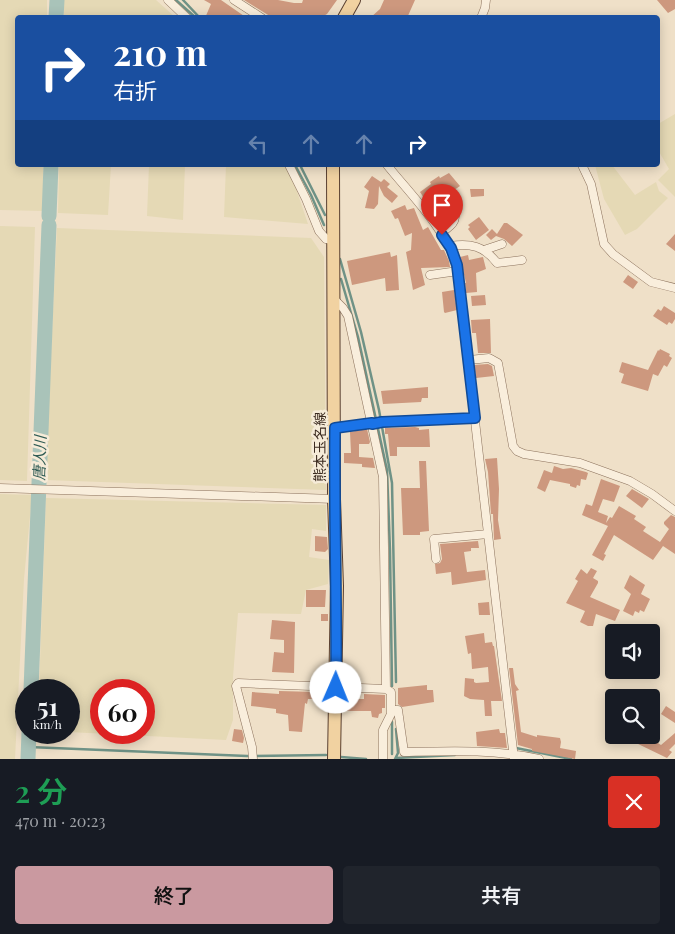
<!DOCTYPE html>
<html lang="ja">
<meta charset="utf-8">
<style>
body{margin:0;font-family:"Playfair Display","Noto Sans JP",serif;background:#20242c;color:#f1f3f6;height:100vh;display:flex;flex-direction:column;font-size:19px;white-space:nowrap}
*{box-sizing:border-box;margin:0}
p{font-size:16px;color:#9ea1a6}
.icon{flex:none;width:28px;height:28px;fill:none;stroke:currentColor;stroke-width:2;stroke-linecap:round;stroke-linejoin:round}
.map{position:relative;height:759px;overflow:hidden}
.panel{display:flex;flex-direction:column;background:#171b24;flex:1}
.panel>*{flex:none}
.hud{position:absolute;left:15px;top:15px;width:645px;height:152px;border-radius:5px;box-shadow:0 2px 12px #0003;background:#1a4fa0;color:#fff;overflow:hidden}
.controls{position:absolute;left:605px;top:624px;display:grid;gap:10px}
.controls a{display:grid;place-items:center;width:55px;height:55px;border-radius:5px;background:#171b24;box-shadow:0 2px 12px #0003;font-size:25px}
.speed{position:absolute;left:15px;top:679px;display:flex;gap:10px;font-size:25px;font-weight:700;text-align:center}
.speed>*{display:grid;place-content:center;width:65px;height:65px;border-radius:50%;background:#171b24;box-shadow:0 2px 12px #0003;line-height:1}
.speed small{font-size:12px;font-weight:400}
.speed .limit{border:8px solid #d22;background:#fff;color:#111}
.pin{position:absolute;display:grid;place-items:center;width:42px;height:42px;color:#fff;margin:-51px -21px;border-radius:50% 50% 50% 0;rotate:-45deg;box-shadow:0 0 5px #0007}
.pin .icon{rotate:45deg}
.me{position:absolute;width:55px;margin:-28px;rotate:1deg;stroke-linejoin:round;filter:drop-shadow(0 0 4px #0008)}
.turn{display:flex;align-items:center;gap:18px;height:105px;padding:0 15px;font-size:22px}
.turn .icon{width:65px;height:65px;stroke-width:2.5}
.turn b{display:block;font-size:35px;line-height:42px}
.lanes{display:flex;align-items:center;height:48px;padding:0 15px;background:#0003;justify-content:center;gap:25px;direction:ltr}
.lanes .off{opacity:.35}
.round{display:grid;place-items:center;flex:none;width:52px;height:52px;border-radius:5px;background:#20242c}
.head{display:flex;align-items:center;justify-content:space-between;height:85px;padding:0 15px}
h1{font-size:30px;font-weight:600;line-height:38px;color:#1e9e55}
.action{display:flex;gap:10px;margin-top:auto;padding:10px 15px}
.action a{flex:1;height:58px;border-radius:5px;background:#ca99a0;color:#111;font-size:20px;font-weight:600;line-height:58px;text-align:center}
.action a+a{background:#20242c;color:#f1f3f6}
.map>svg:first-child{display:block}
.farmland{fill:#e5d9b5;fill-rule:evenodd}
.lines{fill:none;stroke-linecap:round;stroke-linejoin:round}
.stream{stroke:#6f9286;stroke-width:2.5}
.river{stroke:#a9c3b9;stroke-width:15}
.building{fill:#cd987e}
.minor-casing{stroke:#8c725d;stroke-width:9}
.primary-casing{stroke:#5a4031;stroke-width:14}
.minor{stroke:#f9eedc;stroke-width:8}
.primary{stroke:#f1d2a1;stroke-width:12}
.route-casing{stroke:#114b97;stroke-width:12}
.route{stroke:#1a73e8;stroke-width:9}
.labels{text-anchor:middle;stroke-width:5;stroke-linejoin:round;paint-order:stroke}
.street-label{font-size:14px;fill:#3c2b20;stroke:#f6ebd8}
.water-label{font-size:15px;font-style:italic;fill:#305c55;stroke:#f6ebd8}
</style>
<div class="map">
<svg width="675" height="759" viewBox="0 0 675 759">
<rect width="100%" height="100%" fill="#efe0c8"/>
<!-- farmland -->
<path class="farmland" d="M 0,0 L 47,0 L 47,17 L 18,18 L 18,165 L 43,165 L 43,211 L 0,210 Z
M 64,0 L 156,0 L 175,17 L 64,17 Z
M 675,114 L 675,197 L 658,180 L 669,169 L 658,150 L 658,124 Z
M 59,165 L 111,165 L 108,215 L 58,213 Z
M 149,165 L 185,165 L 183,220 L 147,216 Z
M 226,165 L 288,165 L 308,224 L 224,217 Z
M 595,165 L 612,165 L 635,195 L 656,182 L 659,191 L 668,198 L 637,229 L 625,235 L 604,199 Z
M 0,226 L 35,227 L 27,481 L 0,480 Z
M 57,228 L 311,238 L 324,257 L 326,490 L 45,480 Z
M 0,494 L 32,495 L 24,579 L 15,759 L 0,759 Z
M 46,498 L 326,505 L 326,531 L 312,529 L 309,557 L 329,560 L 328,584 L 306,590 L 301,614 L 238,613 L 233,677 L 233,720 L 226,740 L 69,732 L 69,690 L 39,690 ZM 101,690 L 144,690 L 144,732 L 101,732 Z"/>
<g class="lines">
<!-- stream -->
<path class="stream" d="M 176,0 L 196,18
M 183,0 L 200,18
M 295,165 L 311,195 L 324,225
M 300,165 L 325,215
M 340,259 L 361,332 L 379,410 L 392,483 L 396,682
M 341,279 L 358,337 L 387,470 L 390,550 L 392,686
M 392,722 L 392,754
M 29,747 L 247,756 L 326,755
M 516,748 L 571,759
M 341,757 L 366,759
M 396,758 L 455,755
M 395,759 L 398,753 L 396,729"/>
<!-- river -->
<path class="river" d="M 56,18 L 57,0
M 49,216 L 51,165
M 31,690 L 49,225
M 28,759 L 29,732"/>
</g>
<!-- building -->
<path class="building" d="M 204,0 L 221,0 L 247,18 L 205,18 L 211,4 Z
M 244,0 L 278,0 L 294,3 L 302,3 L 303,0 L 337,0 L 327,14 L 320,18 L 273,18 Z
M 384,0 L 415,0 L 407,18 L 370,18 L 380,9 Z
M 657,0 L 675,0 L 675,9 L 668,13 Z
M 449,173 L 460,186 L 438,201 L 443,209 L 437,214 L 434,209 L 432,210 L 431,209 L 420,192 L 431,184 L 430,182 L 439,176 L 440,178 Z
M 372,176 L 381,182 L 384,179 L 390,184 L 387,187 L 398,196 L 392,203 L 384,196 L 379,186 L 378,204 L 374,209 L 365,208 L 369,191 L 364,187 Z
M 470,189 L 484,189 L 484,196 L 471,197 Z
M 405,205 L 407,210 L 414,208 L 423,230 L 428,227 L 441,250 L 444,250 L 449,261 L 450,267 L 421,268 L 425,285 L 413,290 L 406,252 L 411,250 L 412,233 L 405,236 L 398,218 L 395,219 L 391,211 Z
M 479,217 L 489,230 L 476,240 L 468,229 L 470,227 L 468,225 Z
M 504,223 L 507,223 L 523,235 L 512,246 L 504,239 L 496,236 L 491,240 L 486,235 L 492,229 L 497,234 Z
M 675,234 L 675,251 L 666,244 Z
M 390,252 L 391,257 L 397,255 L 399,290 L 386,291 L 385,278 L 352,285 L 347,261 Z
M 468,255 L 469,260 L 483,257 L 486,269 L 476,273 L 477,292 L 466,293 L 465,283 L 466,283 L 460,257 Z
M 628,275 L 638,282 L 633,289 L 623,282 Z
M 454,290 L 457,310 L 445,313 L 444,312 L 442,292 Z
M 485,295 L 486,305 L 472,306 L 471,296 Z
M 664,306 L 675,313 L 675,319 L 672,324 L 669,322 L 667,325 L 653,316 L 658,309 L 661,311 Z
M 490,319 L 491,353 L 478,353 L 476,333 L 472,333 L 471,320 Z
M 660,349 L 670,354 L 669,356 L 672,358 L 667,367 L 664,365 L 658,376 L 653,374 L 648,391 L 621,383 L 624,374 L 619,372 L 622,362 L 648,370 L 658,350 L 659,351 Z
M 488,364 L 492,366 L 494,376 L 476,378 L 474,365 Z
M 428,387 L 428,398 L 422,398 L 421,402 L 383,404 L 381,391 Z
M 415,427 L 419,428 L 419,430 L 429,429 L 430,447 L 397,447 L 397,456 L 390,456 L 388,434 L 385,434 L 385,428 Z
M 367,429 L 370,442 L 369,444 L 359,444 L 359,457 L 373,458 L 375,468 L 362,467 L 362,464 L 344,463 L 344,453 L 351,453 L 350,432 Z
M 497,458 L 499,489 L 498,520 L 501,539 L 494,540 L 493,514 L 491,514 L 488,472 L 485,459 Z
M 419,461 L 426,461 L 429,531 L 420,532 L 420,535 L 403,535 L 401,488 L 420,488 Z
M 554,466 L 563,469 L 571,468 L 586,472 L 588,473 L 586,480 L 581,479 L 580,486 L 577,485 L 576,488 L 570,486 L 570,484 L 550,480 L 545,492 L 537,488 L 544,470 L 552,473 Z
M 601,479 L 620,486 L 614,502 L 603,499 L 598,512 L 608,516 L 606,523 L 610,517 L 612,518 L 619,506 L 636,516 L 634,519 L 646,527 L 643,531 L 660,542 L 669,529 L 664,524 L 664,522 L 671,515 L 675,517 L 675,554 L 663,546 L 653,560 L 614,535 L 604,554 L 606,555 L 603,561 L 592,555 L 608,526 L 582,515 L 586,504 L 592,506 Z
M 632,489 L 649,499 L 642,508 L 626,496 Z
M 315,536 L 327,537 L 328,549 L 325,552 L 315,551 Z
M 478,541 L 479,548 L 471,548 L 471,551 L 464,552 L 467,572 L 485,570 L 486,580 L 452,585 L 451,572 L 436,574 L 435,564 L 440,563 L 442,559 L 440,544 Z
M 591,568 L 597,571 L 593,578 L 598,581 L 598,583 L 590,597 L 620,610 L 615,621 L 596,614 L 593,626 L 588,626 L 580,622 L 585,611 L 566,603 L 578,581 L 575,579 L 581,569 L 587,574 Z
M 630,575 L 645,585 L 641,594 L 650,599 L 644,612 L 640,610 L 639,613 L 635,611 L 633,616 L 623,611 L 631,594 L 624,588 Z
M 306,590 L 326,590 L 325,607 L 306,607 Z
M 489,602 L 490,615 L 479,615 L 478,603 Z
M 321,614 L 328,614 L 328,621 L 321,621 Z
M 272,620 L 295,622 L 294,673 L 272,672 L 274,652 L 284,653 L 284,640 L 270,639 Z
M 484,633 L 485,643 L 492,642 L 493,646 L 494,646 L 502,701 L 491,701 L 492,716 L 485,716 L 484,700 L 470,699 L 464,696 L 465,678 L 474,679 L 474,682 L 476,683 L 489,682 L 488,667 L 472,669 L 471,653 L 468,654 L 465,636 Z
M 509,668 L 513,668 L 515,684 L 519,690 L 516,691 L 521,732 L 537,737 L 537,735 L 560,738 L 561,742 L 560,748 L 576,751 L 575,759 L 532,751 L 532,749 L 518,745 Z
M 427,685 L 427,690 L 433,690 L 434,702 L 402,707 L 398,704 L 398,688 Z
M 279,691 L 317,692 L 317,699 L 308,699 L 307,704 L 305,703 L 302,732 L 289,731 L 288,715 L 276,713 L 276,709 L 251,706 L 252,692 L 279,694 Z
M 364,694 L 385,695 L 385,708 L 382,708 L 382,713 L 379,714 L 378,718 L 372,717 L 371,711 L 347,711 L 347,699 L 364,699 Z
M 666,706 L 675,712 L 675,723 L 661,714 Z
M 234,729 L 242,730 L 244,738 L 243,743 L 232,741 Z
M 499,729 L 500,733 L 505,733 L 507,748 L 477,746 L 476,732 Z
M 675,733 L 675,744 L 669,750 L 672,752 L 667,758 L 634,742 L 636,735 L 651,735 L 650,738 L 661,745 Z"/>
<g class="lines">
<defs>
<path id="minor" d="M 168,0 L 187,18
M 234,0 L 262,18
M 481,18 L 485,8 L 486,0
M 289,165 L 306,199 L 319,231 L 326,239 L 333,240
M 387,165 C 412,196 443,226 457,265 L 514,759
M 582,165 L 591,184 L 604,244 L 613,254 L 651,282 L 675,288
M 441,233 C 456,223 456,221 455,203
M 450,246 C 471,243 484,246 497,263 L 522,260
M 484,250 L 502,244
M 430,275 L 458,271
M 334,299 L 343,308 L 348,316 L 383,477 L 386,689
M 469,360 L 489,358 L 498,363 L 513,446 L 517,451 L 524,454 L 580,463 L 630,481 L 652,494 L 675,511
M 372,424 L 382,423 L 475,418
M 335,428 L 372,423
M 0,488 L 334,499
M 436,559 L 434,539 L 488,534
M 391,710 L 398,710 L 404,752 C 450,751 494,749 539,759
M 253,759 L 252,747 L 236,686 L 238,683 L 386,689 L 391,692 L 391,714 L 383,730 L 383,759"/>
<path id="primary" d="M 344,18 L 354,0
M 333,165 L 334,499 L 337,586 L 334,759"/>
</defs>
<!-- minor casing -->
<use href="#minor" class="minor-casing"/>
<!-- primary casing -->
<use href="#primary" class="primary-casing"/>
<!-- minor -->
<use href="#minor" class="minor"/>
<!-- primary -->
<use href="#primary" class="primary"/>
</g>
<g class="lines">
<defs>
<path id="route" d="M 336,688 C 337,601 334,514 335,428 L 372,423 L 372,424 L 382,422 L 475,418 L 457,265 L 451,248 L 442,235"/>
</defs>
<!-- route casing -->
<use href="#route" class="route-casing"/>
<!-- route -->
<use href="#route" class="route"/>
</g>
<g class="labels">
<!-- street labels -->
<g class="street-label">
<text transform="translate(320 447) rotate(-90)" y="5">熊本玉名線</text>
</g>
<!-- water labels -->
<g class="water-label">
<text transform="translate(40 458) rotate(-88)" y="5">唐人川</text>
</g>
</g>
</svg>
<div class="controls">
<a><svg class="icon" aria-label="sound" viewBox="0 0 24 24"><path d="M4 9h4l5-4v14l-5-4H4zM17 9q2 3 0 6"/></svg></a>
<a><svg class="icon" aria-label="search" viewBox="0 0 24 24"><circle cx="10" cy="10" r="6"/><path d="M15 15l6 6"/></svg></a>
</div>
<div class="speed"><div>51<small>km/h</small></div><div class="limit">60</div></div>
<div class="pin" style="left:442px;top:235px;background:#d93025"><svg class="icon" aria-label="arrive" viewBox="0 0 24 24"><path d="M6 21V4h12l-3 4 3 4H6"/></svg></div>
<svg class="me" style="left:336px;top:688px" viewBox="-20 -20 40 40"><circle r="19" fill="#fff"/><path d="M0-13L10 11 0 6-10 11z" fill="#1a73e8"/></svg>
<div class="hud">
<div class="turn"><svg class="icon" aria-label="right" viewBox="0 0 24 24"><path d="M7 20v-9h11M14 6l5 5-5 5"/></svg><div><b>210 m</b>右折</div></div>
<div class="lanes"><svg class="icon off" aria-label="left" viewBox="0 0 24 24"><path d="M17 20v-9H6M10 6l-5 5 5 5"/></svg><svg class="icon off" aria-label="ahead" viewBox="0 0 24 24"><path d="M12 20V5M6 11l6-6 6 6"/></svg><svg class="icon off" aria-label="ahead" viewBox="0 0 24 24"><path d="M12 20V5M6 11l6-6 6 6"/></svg><svg class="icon" aria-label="right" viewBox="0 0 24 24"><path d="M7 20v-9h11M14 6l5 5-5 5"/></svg></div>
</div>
</div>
<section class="panel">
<div class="head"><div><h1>2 分</h1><p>470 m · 20:23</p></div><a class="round" style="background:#d93025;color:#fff"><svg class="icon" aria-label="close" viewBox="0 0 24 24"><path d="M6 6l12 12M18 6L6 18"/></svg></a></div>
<div class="action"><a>終了</a><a>共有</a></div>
</section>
